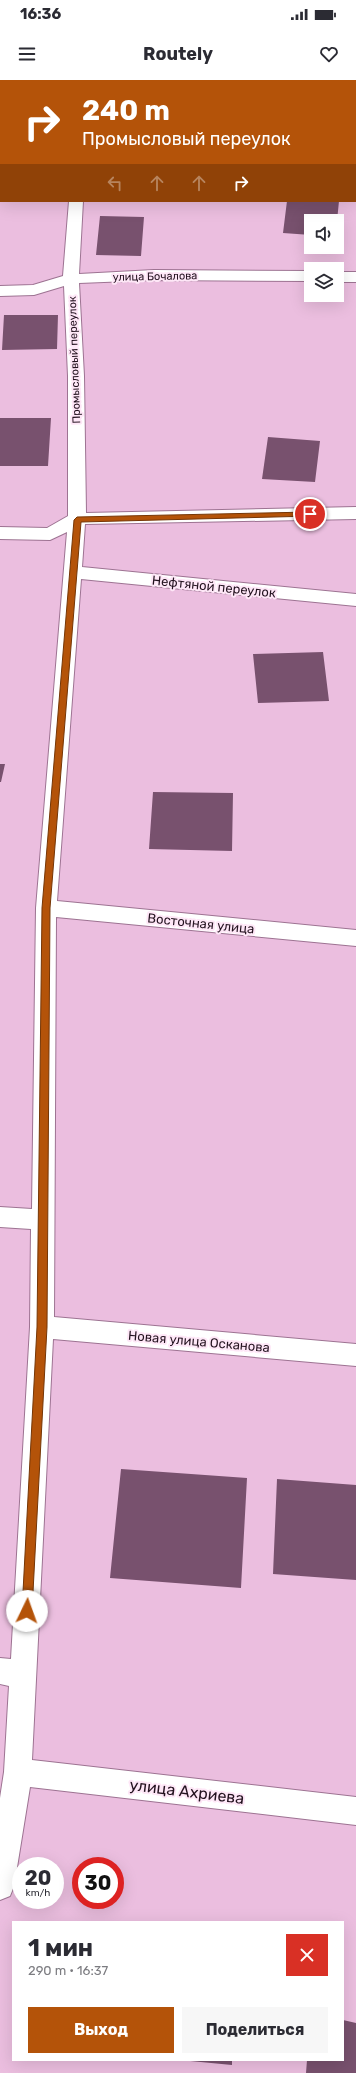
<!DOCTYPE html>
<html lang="ru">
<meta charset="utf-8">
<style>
body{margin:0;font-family:Rubik,sans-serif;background:#f7f7f7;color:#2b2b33;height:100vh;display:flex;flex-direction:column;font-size:15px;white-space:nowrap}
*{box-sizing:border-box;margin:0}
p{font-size:13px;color:#7c7c81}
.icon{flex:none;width:22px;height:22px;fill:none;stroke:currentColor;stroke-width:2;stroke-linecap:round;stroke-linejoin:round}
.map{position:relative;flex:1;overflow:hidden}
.side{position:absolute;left:12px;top:1841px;width:332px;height:140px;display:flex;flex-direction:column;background:#fff;border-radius:0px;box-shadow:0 4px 16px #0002}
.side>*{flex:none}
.guide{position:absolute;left:0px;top:0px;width:356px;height:122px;box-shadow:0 4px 16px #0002;background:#b45309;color:#fff;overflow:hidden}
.tools{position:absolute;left:304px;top:134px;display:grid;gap:8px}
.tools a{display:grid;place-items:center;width:40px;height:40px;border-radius:0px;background:#fff;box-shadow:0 4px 16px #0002;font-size:20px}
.speed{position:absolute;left:12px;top:1777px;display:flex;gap:8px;font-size:20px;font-weight:700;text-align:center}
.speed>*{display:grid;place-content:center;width:52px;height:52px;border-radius:50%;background:#fff;box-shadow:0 4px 16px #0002;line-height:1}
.speed small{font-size:10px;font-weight:400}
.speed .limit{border:6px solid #d22;background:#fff;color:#111}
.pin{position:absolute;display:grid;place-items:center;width:34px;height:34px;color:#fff;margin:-17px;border:2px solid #fff;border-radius:50%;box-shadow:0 1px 4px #0007}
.me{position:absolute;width:44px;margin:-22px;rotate:3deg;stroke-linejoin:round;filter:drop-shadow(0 0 3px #0008)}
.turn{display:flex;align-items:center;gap:14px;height:84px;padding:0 16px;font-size:18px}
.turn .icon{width:52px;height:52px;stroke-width:2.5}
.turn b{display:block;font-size:28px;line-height:34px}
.lanes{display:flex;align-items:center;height:38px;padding:0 16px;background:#0003;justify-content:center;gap:20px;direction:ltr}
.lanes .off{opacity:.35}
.round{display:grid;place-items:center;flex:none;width:42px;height:42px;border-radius:0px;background:#f7f7f7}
.summary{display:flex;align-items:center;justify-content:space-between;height:68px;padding:0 16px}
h1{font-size:24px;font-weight:700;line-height:30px}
.primary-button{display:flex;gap:8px;margin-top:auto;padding:8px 16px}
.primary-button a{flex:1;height:46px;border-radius:0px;background:#b45309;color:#fff;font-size:16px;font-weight:700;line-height:46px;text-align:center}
.primary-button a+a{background:#f7f7f7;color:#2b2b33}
.status{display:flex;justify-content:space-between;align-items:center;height:28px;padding:0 20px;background:#fff;direction:ltr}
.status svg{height:11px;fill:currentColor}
header{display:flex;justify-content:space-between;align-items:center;height:52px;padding:0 16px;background:#fff;font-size:18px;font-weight:700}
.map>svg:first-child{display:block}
.building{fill:#78516e}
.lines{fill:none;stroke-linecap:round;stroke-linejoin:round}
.minor-casing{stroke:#9d7392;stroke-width:2}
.minor{fill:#fff;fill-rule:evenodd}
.route{fill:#b45309;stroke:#753606}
.labels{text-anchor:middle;stroke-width:4;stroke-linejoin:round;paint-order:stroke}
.far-street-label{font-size:11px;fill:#23121f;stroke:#fee7f7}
.street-label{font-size:13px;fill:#23121f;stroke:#fee7f7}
.near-street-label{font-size:16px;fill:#23121f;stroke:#fee7f7}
</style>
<div class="status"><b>16:36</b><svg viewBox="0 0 49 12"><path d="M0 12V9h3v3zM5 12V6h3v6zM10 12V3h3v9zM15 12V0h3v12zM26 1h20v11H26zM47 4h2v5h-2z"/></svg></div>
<header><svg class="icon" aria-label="menu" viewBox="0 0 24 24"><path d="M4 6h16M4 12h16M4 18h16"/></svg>Routely<svg class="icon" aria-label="heart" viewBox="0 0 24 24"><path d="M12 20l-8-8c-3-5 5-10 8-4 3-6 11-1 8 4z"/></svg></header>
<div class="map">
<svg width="356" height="1993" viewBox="0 0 356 1993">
<rect width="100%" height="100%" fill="#ebbedf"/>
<!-- building -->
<path class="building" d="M 287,121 L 339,121 L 337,141 L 311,141 L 311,155 L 283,153 Z
M 100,136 L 144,137 L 141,176 L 96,175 Z
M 4,235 L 58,235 L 57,269 L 2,270 Z
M 0,338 L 51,338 L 48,386 L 0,386 Z
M 268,357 L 320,361 L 315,402 L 262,399 Z
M 323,572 L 329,621 L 258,623 L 253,574 Z
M 0,684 L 5,684 L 1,702 L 0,702 Z
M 153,712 L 233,713 L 232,771 L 149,769 Z
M 121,1389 L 247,1398 L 241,1508 L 110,1498 Z
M 277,1399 L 356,1405 L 356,1500 L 273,1494 Z
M 343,1940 L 356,1943 L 356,1993 L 306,1993 L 307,1980 L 343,1980 Z
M 180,1980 L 232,1980 L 232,1985 Z"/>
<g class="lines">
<defs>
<path id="minor" d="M 77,0 L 91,0 L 91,1 L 77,1 Z
M 355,12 L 356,12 L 356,20 L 355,20 Z
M 0,22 L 1,22 L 1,30 L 0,30 Z
M 69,121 L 83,121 L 79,194 L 154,190 L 311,191 L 311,201 L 154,200 L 79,203 L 84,296 L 86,433 L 356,427 L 356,439 L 85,444 L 82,487 L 356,514 L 356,526 L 81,499 L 57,821 L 356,850 L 356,866 L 56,837 L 54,1237 L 356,1264 L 356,1286 L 53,1259 L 32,1680 L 356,1717 L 356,1745 L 30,1707 L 14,1806 L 10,1816 L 0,1820 L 0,1718 L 4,1692 L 9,1606 L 0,1604 L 0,1578 L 11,1579 L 30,1247 L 31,1149 L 0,1147 L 0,1127 L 32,1129 L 36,828 L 67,452 L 50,460 L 0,459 L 0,447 L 47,448 L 68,436 L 68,296 L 64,206 L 34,215 L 0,216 L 0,206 L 33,205 L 63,196 Z
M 337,192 L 356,192 L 356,202 L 337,202 Z"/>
</defs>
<!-- minor casing -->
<use href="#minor" class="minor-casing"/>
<!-- minor -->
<use href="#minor" class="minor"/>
</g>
<!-- route -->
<path class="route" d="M 310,432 L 314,434 L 313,436 L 81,442 L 50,828 L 47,1247 L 32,1531 L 31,1535 L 27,1536 L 23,1535 L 22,1531 L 37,1247 L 42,828 L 74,440 L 77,437 Z"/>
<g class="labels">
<!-- far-street labels -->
<g class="far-street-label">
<text transform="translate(155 196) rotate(-1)" y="4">улица Бочалова</text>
<text transform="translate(74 280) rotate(-92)" y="4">Промысловый переулок</text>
</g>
<!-- street labels -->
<g class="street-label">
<text transform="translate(214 506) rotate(6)" y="5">Нефтяной переулок</text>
<text transform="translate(201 843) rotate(6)" y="5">Восточная улица</text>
<text transform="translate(199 1261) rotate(5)" y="5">Новая улица Осканова</text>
</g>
<!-- near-street labels -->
<g class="near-street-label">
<text transform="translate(187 1711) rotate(7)" y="6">улица Ахриева</text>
</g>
</g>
</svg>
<div class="tools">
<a><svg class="icon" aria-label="sound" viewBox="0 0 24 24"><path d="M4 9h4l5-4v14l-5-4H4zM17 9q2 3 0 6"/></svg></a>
<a><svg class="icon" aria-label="layers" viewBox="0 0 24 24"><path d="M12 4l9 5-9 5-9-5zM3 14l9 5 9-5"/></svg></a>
</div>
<div class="speed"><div>20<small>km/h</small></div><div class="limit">30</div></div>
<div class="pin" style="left:310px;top:434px;background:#d93025"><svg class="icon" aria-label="arrive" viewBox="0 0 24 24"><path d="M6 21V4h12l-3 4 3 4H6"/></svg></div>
<svg class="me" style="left:27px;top:1531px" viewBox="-20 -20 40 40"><circle r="19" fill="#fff"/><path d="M0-13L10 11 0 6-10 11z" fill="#b45309"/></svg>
<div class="guide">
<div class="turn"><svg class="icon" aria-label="right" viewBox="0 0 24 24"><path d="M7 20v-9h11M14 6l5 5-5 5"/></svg><div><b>240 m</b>Промысловый переулок</div></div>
<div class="lanes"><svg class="icon off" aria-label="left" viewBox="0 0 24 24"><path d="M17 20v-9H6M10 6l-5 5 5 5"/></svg><svg class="icon off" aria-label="ahead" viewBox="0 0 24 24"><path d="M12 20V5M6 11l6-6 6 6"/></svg><svg class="icon off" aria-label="ahead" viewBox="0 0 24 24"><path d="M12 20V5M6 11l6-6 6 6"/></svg><svg class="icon" aria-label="right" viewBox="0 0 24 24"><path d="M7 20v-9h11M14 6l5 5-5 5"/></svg></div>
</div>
<section class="side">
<div class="summary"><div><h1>1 мин</h1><p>290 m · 16:37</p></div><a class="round" style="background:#d93025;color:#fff"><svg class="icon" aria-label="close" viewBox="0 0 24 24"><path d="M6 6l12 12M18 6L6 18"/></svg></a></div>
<div class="primary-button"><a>Выход</a><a>Поделиться</a></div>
</section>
</div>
